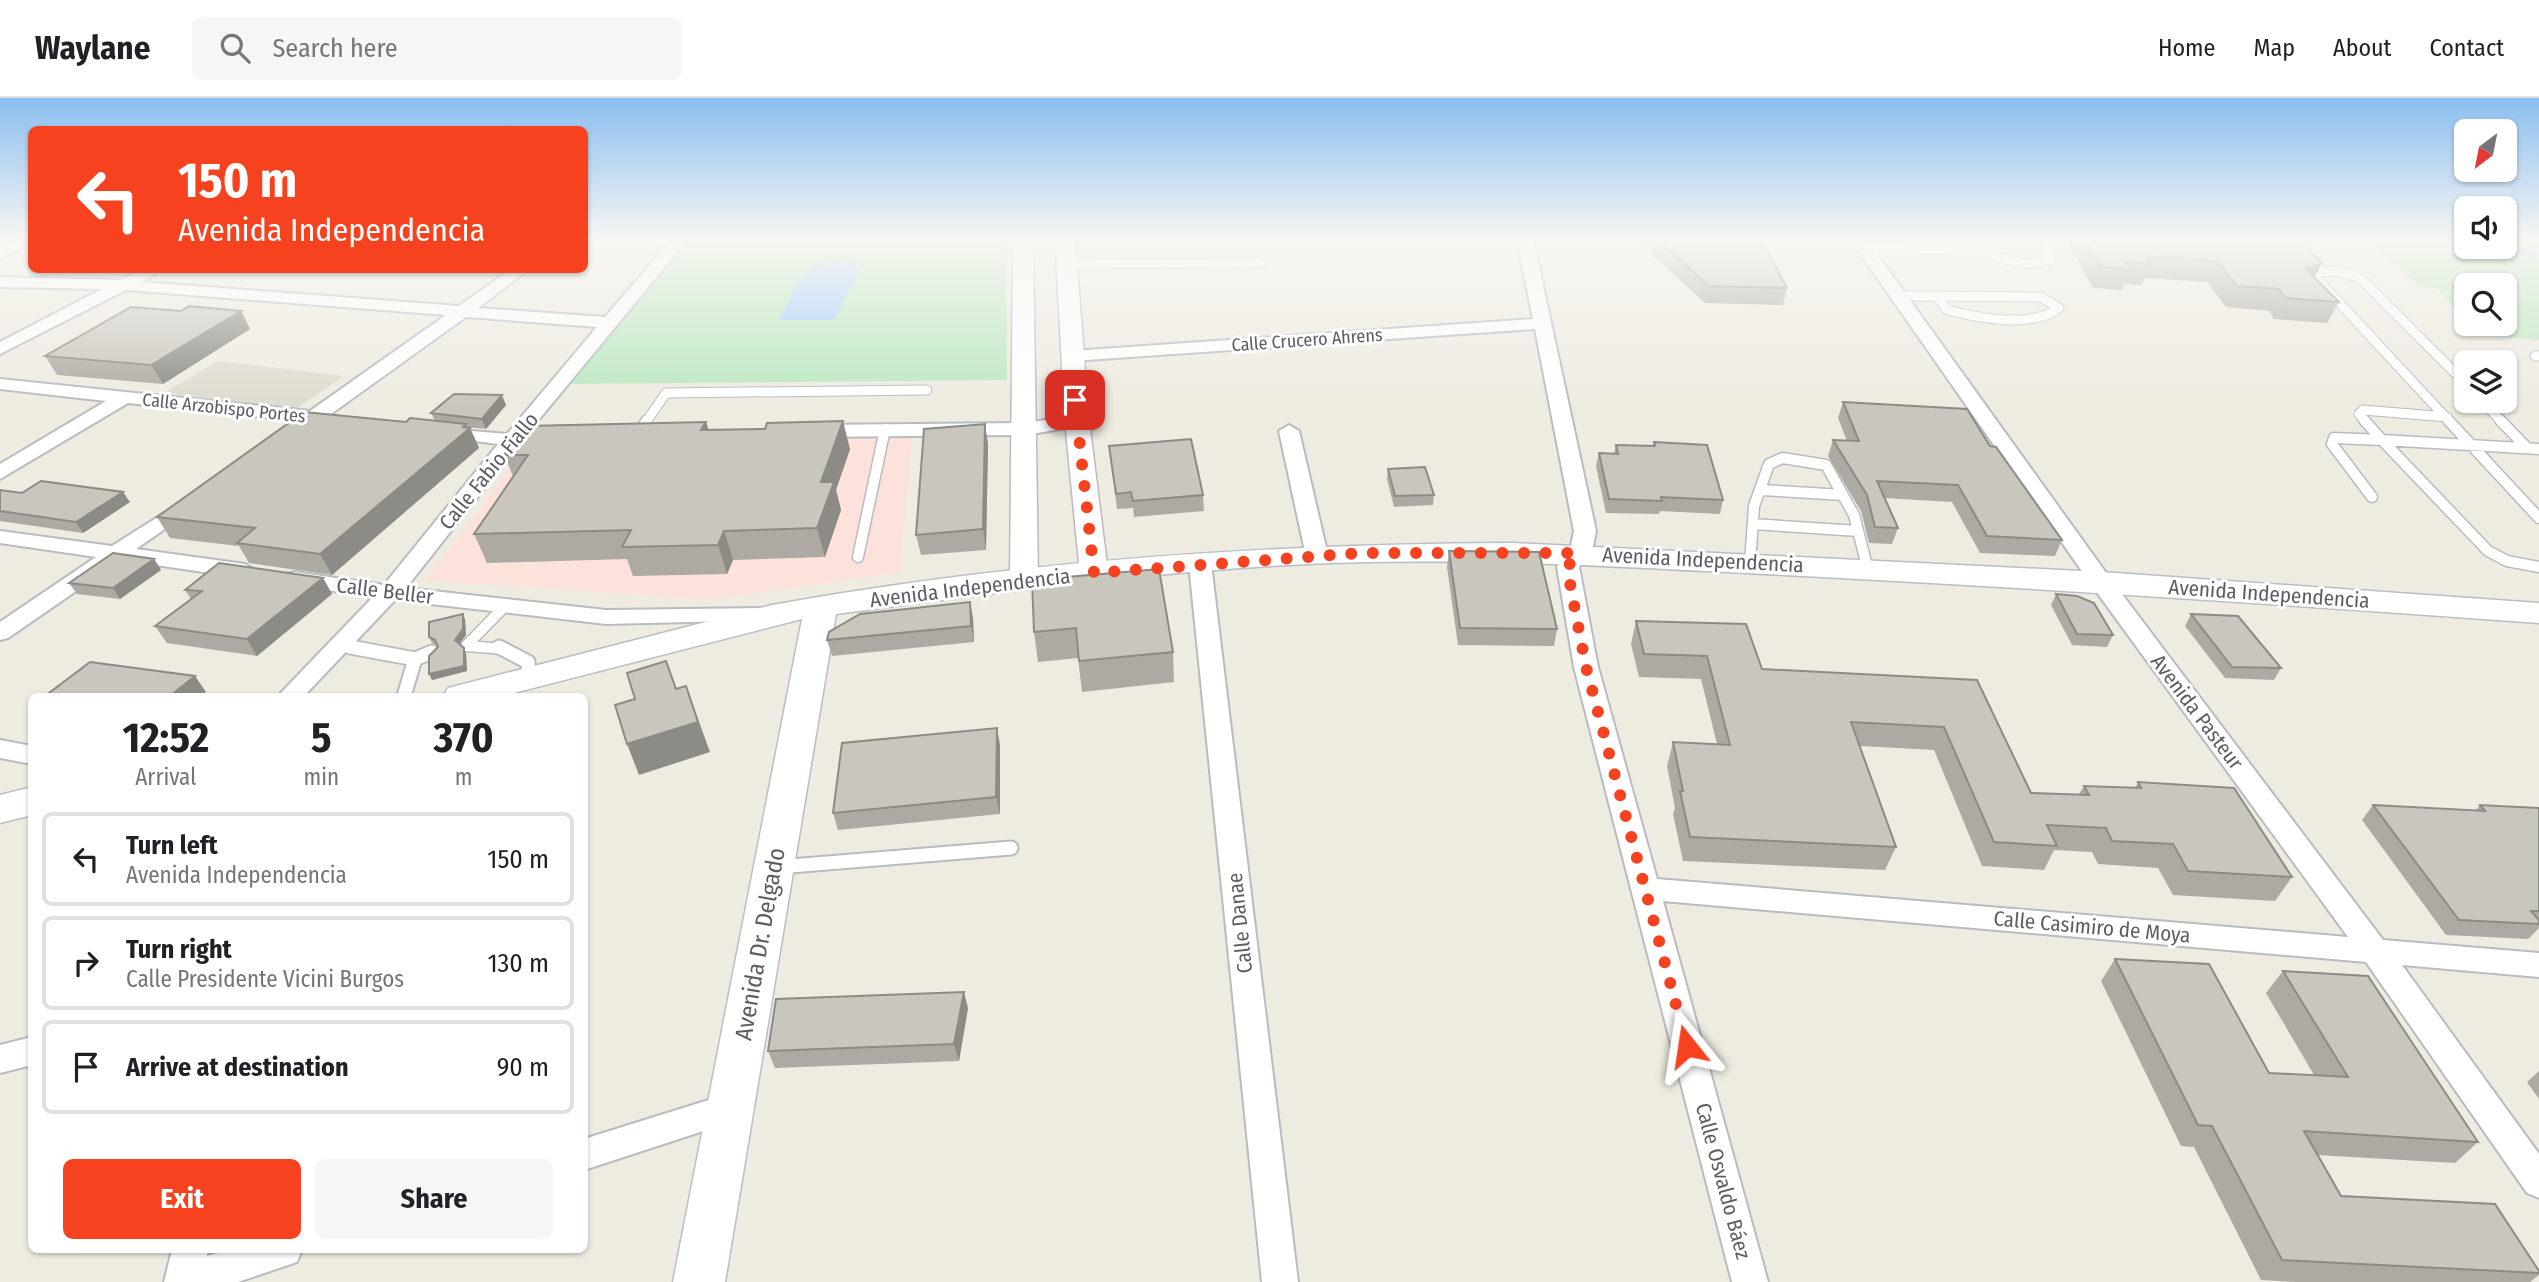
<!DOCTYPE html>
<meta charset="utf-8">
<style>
body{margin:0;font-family:"Fira Sans Condensed",sans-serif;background:#f6f6f6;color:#202124;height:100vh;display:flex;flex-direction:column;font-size:26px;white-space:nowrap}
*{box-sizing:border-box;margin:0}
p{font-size:23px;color:#757577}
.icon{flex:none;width:38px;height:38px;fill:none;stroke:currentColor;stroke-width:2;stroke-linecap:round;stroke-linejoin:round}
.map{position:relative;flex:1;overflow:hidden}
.sheet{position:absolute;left:28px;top:595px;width:560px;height:560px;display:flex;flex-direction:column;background:#fff;border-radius:10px;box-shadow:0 2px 5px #0004}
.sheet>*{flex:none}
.banner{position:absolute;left:28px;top:28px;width:560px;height:147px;border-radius:10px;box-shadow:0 2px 5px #0004;background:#f7421f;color:#fff;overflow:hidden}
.needle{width:46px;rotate:212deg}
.tools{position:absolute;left:2454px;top:21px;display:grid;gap:14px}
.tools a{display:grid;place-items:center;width:63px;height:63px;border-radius:10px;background:#fff;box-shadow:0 2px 5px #0004;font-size:35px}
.pin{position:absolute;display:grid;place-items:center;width:60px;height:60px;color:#fff;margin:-30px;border-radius:14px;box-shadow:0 4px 10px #0006}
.me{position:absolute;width:77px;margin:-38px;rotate:345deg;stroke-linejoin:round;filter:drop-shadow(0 0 5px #0008)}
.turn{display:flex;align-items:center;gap:24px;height:147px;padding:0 35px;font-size:32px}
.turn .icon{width:91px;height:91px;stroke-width:2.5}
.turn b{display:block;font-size:49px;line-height:60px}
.eta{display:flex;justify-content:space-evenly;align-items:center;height:119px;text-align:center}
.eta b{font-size:42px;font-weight:700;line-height:49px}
.action{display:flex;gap:14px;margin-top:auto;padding:14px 35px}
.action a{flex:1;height:80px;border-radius:10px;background:#f7421f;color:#fff;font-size:28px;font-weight:700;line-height:80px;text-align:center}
.action a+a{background:#f6f6f6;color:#202124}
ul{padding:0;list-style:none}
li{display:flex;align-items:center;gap:21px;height:94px;margin:0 14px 10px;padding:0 21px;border:4px solid #e0e0e0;border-radius:10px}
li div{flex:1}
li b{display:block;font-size:26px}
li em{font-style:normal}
header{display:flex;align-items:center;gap:42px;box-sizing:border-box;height:98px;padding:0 35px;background:#fff;border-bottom:2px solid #e0e0e0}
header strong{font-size:33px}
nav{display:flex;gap:38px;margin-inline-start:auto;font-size:24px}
.search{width:490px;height:63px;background:#f6f6f6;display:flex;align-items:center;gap:18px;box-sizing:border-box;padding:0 24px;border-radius:10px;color:#757577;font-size:26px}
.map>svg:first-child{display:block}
.education{fill:#dedcd0}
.medical{fill:#fde1db}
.green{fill:#bbe8bf}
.water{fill:#a0cdff}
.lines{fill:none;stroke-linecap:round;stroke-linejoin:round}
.service-far2-casing{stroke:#b9bbc1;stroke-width:11}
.service-far1-casing{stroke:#b9bbc1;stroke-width:13}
.service-casing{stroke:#b9bbc1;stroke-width:17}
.minor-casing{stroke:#b9bbc1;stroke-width:4}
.tertiary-casing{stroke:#b9bbc1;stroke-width:3}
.secondary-casing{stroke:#babdc4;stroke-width:3}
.service-far2{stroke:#fff;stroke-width:9}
.service-far1{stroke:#fff;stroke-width:10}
.service{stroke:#fff;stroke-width:13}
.minor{fill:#fff;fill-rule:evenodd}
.tertiary{fill:#fff;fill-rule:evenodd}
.secondary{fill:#fff;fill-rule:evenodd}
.wall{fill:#adaaa3}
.shaded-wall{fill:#8d8b85}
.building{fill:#c9c6be;stroke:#8d8b85;stroke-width:2}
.route{stroke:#f7421f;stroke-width:12;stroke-dasharray:0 21.6}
.labels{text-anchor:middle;stroke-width:6;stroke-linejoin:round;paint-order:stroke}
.far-street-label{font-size:18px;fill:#5a5d63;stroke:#fff}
.street-label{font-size:21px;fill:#5a5d63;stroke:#fff}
.near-street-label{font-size:24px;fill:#5a5d63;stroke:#fff}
</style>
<header>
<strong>Waylane</strong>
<div class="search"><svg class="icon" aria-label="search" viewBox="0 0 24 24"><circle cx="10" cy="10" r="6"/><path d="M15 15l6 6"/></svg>Search here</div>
<nav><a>Home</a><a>Map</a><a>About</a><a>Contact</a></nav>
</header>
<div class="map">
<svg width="2539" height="1184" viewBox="0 0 2539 1184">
<rect width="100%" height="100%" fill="#eeece1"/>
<!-- education -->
<path class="education" d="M 218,263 L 344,278 L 295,311 L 164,295 Z"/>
<!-- medical -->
<path class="medical" d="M 913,336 L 899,475 L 708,502 L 426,482 L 525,350 Z"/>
<!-- green -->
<path class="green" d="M 683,141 L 1006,141 L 1007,282 L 562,286 Z
M 2367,141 L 2466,141 L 2466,149 L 2504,149 L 2504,141 L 2539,141 L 2539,199 L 2504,196 L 2504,187 L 2466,187 L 2466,222 L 2436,190 L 2419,189 Z
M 2504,197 L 2539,200 L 2539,242 L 2480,236 L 2469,226 L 2504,226 Z"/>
<!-- water -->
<path class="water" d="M 2504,141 L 2534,151 L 2538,157 L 2535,160 L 2477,149 L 2504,149 Z
M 838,163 L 853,165 L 860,172 L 834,222 L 779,222 C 795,193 801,165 838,163 Z"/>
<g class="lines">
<defs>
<path id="service-far2" d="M 1864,150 L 1964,152 L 2028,166 L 2050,162 L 2045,141
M 1065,166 L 1260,165
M 2306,169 L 2450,324
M 2309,173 L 2342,174 L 2360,180 L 2466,286
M 1898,198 L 1937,198
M 1937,198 L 2041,199 L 2059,210 C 2030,231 1979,220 1947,212 Z
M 2535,258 L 2539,258
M 2482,303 L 2502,324
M 646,324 L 666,295 L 927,292
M 2366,324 L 2359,316 L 2363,312 L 2447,319"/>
<path id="service-far1" d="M 2364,322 L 2382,342 L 2334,340 L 2332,346 L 2372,399
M 2448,322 L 2539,420
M 2500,322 L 2527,350
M 636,339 L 647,322
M 2539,351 L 2382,342 L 2488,453 L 2507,463 L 2539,469
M 1762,392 L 1843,397
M 1753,426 L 1858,433
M 858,459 L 885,331
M 1750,465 L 1754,408 L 1769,366 L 1783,360 L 1826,367 L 1854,417 L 1868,472
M 340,547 L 360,551
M 466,548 L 505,551
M 466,548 L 507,506"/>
<path id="service" d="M 350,549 L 415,561 L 432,554
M 499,549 L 528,564 L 529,581
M 404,598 L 415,561
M 778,769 L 1011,750"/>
<path id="minor" d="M 19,141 L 32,141 L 32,146 L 0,160 L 0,149 Z
M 672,141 L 688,141 L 527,336 L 553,337 L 556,341 L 553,345 L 518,348 L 406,490 L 606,512 L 764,510 L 772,512 L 775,517 L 772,522 L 606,526 L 395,502 L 304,598 L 278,598 L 373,499 L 287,486 L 284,481 L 287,476 L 295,474 L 384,487 L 498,346 L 436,338 L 433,334 L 436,330 L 507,336 L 597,229 L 466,219 L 331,316 L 339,321 L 337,325 C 327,327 310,330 300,328 L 298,323 L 128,305 L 0,381 L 0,366 L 106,303 L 0,291 L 0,281 L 310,313 L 446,217 L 126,192 L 0,256 L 0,244 L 102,191 L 0,189 L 0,179 L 120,182 L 141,172 L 160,172 L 142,184 L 459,208 L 510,172 L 528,172 L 478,210 L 605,219 Z
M 1517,141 L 1533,141 L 1596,433 L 1593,448 L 1579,469 L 1598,569 L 1657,781 L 2348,839 L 2093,489 L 1850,141 L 1866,141 L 2109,479 L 2383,842 L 2539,855 L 2539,879 L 2402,867 L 2539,1056 L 2539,1100 L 2527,1095 L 2366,864 L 1663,803 L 1768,1184 L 1732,1184 L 1574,569 L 1557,469 L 1571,448 L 1574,433 L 1535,231 L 1072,263 L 1063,258 L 1072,253 L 1533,221 Z
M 1077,317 L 1086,323 L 1084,327 L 1026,337 L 813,339 L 803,333 L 813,327 L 1026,325 Z
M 1289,327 L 1299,333 L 1328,458 L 1317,465 L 1306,458 L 1279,333 Z
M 188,400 L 198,406 L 195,410 L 136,451 L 245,466 L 256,473 L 253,478 L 245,480 L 121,462 L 8,540 L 0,542 L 0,524 L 96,459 L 0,445 L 0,433 L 112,448 Z
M 1200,459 L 1211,466 L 1298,1184 L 1262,1184 L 1189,466 Z
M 0,642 L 32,648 L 32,666 L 0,660 Z
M 32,939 L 32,967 L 0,975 L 0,947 Z
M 731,995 L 743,1000 L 748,1010 L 743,1020 L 584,1072 L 584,1041 Z
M 172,1152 L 208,1152 L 207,1158 L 229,1152 L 302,1152 L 297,1164 L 238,1184 L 164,1184 Z"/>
<path id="tertiary" d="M 1013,141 L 1033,141 L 1038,482 L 1034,488 L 1024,491 L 1014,488 L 1010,482 Z
M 1055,141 L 1075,141 L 1089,323 L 1108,475 L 1104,481 L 1094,484 L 1084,481 L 1080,475 L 1065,323 Z"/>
<path id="secondary" d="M 1512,445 L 2101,474 L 2539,505 L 2539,525 C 2294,507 2048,491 1803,478 C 1657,471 1511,461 1365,464 C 1188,468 1011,493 836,516 L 725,1184 L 673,1184 L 802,521 L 502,598 L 443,598 L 448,590 L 772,507 C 1015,463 1265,446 1512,445 Z
M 32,689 L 32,717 L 0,725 L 0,697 Z"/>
</defs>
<!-- service-far2 casing -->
<use href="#service-far2" class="service-far2-casing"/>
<!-- service-far1 casing -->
<use href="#service-far1" class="service-far1-casing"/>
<!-- service casing -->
<use href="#service" class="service-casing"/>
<!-- minor casing -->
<use href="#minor" class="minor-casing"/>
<!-- tertiary casing -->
<use href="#tertiary" class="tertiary-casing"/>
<!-- secondary casing -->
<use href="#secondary" class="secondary-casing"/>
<!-- service-far2 -->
<use href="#service-far2" class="service-far2"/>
<!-- service-far1 -->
<use href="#service-far1" class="service-far1"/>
<!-- service -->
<use href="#service" class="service"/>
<!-- minor -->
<use href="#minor" class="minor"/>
<!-- tertiary -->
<use href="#tertiary" class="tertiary"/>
<!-- secondary -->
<use href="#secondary" class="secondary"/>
</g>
<!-- wall -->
<path class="wall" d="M 1295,141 L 1318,141 L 1318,145 L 1295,145 Z
M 1638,141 L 1761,141 L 1787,190 L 1783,207 L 1705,205 L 1655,159 L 1649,147 L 1640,147 Z
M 2066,141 L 2298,141 L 2314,180 L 2339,204 L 2327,225 L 2274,221 L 2269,213 L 2226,209 L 2207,184 L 2145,180 L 2142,187 L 2124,186 L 2122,192 L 2093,190 Z
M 181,213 L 241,213 L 250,231 L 163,286 L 57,277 L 45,258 Z
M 1843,304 L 1990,348 L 2062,442 L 2055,458 L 1980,455 L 1952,404 L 1884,400 L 1898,430 L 1892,446 L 1869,445 L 1861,413 L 1828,358 L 1833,342 L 1847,343 L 1838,320 Z
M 506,307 L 486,331 L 467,329 L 470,330 L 479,350 L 332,477 L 249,465 L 239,448 L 170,440 L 157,419 L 406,324 L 435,323 L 431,315 Z
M 706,324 L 709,332 L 850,351 L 836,392 L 841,412 L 825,459 L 733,462 L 727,476 L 633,478 L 627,461 L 487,465 L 474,436 L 513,378 L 504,357 Z
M 1654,344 L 1723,402 L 1720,416 L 1660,413 L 1659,416 L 1606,415 L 1596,368 L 1599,355 L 1614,355 L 1616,347 L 1653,347 Z
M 988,346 L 986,452 L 921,457 L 916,437 Z
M 1109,348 L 1203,397 L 1204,413 L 1134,419 L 1133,410 L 1117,411 Z
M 1388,371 L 1434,397 L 1433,407 L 1394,409 L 1387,381 Z
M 0,392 L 22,395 L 130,404 L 83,435 L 0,423 Z
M 1449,453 L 1557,531 L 1554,548 L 1458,547 L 1447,469 Z
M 154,461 L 161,472 L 120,501 L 77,496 L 69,485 Z
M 323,480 L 332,496 L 257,558 L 167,545 L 155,528 L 191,501 L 185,492 Z
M 1032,482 L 1173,554 L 1174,584 L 1082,594 L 1078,560 L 1038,564 L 1034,534 Z
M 2056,496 L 2113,537 L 2107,549 L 2072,547 L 2051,507 Z
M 2191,516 L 2281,570 L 2274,582 L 2225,580 L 2185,528 Z
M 973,520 L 974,544 L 832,558 L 827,542 Z
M 465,521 L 466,537 L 459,546 L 466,556 L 467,573 L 432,582 L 438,549 L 437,547 L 432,545 L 429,539 Z
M 1636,523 L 1762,571 L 1977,582 L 2031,695 L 2079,696 L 2084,688 L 2135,690 L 2138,684 L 2292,779 L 2275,803 L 2173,797 L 2158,770 L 2098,766 L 2092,754 L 2054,752 L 2044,772 L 1982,768 L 1934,652 L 1860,648 L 1896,749 L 1885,772 L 1683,763 L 1673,716 L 1675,710 L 1667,668 L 1673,644 L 1717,646 L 1701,581 L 1639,579 L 1631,546 Z
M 1000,647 L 1000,716 L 838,732 L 833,715 Z
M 2373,707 L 2476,712 L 2480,707 L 2539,710 L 2539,830 L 2528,841 L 2446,837 L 2362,722 Z
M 2115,861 L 2269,975 L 2314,977 L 2266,895 L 2283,873 L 2478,1044 L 2455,1065 L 2317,1057 L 2341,1098 L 2539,1173 L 2539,1177 L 2530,1184 L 2297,1184 L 2261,1182 L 2194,1049 L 2181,1048 L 2101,883 Z
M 968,910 L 959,963 L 775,970 L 768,953 Z
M 2539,973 L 2539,1001 L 2527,984 Z"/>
<!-- shaded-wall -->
<path class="shaded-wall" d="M 2322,165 L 2311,186 L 2306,171 Z
M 241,213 L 250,231 L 163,286 L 151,267 Z
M 502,297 L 506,307 L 486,331 L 482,321 Z
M 843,323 L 850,351 L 836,392 L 841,412 L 825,459 L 817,430 L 821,384 Z
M 706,324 L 714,352 L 701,332 Z
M 466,326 L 468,332 L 470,330 L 479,350 L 332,477 L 320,456 Z
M 985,326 L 988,346 L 986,452 L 983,431 Z
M 123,394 L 130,404 L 83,435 L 76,424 Z
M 724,433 L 733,462 L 727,476 L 718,447 Z
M 154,461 L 161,472 L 120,501 L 113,490 Z
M 323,480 L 332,496 L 257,558 L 247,541 Z
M 970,504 L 973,520 L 974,544 L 971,528 Z
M 463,516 L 465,521 L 466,537 L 458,548 L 455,542 Z
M 464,550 L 466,556 L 467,573 L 432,582 L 429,576 Z
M 195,578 L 206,594 L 201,598 L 170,598 Z
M 686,588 L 710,654 L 639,677 L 627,646 Z
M 997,630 L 1000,647 L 1000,716 L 996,699 Z
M 964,894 L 968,910 L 959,963 L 954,946 Z"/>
<!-- building -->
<path class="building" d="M 1657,141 L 1761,141 L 1787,190 L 1709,188 Z
M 2085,141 L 2298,141 L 2322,165 L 2306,171 L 2339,204 L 2286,200 L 2279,191 L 2237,188 L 2217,163 L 2146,158 L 2151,166 L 2126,164 L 2131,171 L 2102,169 Z
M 189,208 L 241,213 L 151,267 L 45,258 L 131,209 L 181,213 Z
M 454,296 L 502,297 L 482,321 L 431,315 Z
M 1843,304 L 1967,311 L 1990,348 L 1996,349 L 2062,442 L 1987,438 L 1958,387 L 1877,383 L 1898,430 L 1875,429 L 1867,397 L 1833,342 L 1859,343 Z
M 304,314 L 406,324 L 410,320 L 466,326 L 463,329 L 470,330 L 320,456 L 237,445 L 255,430 L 157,419 Z
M 843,323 L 821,384 L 834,384 L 817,430 L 724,433 L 718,447 L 622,449 L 631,432 L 474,436 L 528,357 L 504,357 L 525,328 L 706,324 L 701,332 L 765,331 L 767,325 Z
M 985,326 L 983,431 L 916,437 L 924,331 Z
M 1191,341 L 1203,397 L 1133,403 L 1131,394 L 1116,396 L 1109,348 Z
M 1654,344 L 1707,347 L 1723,402 L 1661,399 L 1662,403 L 1609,401 L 1599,355 L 1618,356 L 1616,347 L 1655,348 Z
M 1425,369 L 1434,397 L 1395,398 L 1388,371 Z
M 41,383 L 123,394 L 76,424 L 0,413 L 0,392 L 22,395 Z
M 1449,453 L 1539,454 L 1557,531 L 1460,530 Z
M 113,455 L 154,461 L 113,490 L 69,485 Z
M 219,465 L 323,480 L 247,541 L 155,528 L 202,493 L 185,492 Z
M 1159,471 L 1173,554 L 1079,563 L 1076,530 L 1034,534 L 1032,482 Z
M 2056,496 L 2077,498 L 2094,505 L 2113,537 L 2077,536 Z
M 970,504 L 971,528 L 827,542 L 829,534 L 860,516 Z
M 463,516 L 463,531 L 455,542 L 464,550 L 464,568 L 429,576 L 429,558 L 438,549 L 435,542 L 429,539 L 429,524 Z
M 2191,516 L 2238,518 L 2281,570 L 2232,569 Z
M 1636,523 L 1746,526 L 1762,571 L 1977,582 L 2031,695 L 2089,697 L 2084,688 L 2141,690 L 2138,684 L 2234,690 L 2292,779 L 2188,773 L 2173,746 L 2112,743 L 2106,730 L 2047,727 L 2057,748 L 1994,744 L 1944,629 L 1851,624 L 1896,749 L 1690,739 L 1680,693 L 1683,693 L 1673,644 L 1730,647 L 1707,558 L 1644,556 Z
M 666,563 L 676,591 L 686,588 L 698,624 L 627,646 L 615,607 L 635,601 L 627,575 Z
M 90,564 L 195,578 L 170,598 L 45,598 Z
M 997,630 L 996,699 L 833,715 L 842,645 Z
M 2373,707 L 2485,713 L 2480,707 L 2539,710 L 2539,813 L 2531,813 L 2539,822 L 2539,826 L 2459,822 Z
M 2115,861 L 2209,866 L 2269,975 L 2348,979 L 2283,873 L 2368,878 L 2478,1044 L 2304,1033 L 2341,1098 L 2495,1106 L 2539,1173 L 2539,1175 L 2282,1162 L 2212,1028 L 2198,1027 Z
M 964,894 L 954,946 L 768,953 L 776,901 Z"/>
<!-- sky -->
<linearGradient id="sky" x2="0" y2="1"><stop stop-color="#8bbef1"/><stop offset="0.46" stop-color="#f7f6f2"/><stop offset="1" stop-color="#f7f6f2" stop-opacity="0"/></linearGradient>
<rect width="2539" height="307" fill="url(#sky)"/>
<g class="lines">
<!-- route -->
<path class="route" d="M 1075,302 L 1094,475 L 1361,455 L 1576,455 L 1568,469 L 1569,480 L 1586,569 L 1687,948"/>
</g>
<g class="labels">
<!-- far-street labels -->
<g class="far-street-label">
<text transform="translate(1307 242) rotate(-4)" y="6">Calle Crucero Ahrens</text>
<text transform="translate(224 310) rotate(6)" y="6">Calle Arzobispo Portes</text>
</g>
<!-- street labels -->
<g class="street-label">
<text transform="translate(489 373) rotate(-51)" y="7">Calle Fabio Fiallo</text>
<text transform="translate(1703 462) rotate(3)" y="7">Avenida Independencia</text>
<text transform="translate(970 490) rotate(-7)" y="7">Avenida Independencia</text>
<text transform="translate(385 493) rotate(7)" y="7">Calle Beller</text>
<text transform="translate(2269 496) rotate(4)" y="7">Avenida Independencia</text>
<text transform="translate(2197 614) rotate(53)" y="7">Avenida Pasteur</text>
<text transform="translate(1240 825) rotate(-96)" y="7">Calle Danae</text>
<text transform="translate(2092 829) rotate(5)" y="7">Calle Casimiro de Moya</text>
<text transform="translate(1723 1083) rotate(75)" y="7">Calle Osvaldo Báez</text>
</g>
<!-- near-street labels -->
<g class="near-street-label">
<text transform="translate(760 846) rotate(-80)" y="8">Avenida Dr. Delgado</text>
</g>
</g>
</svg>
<div class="tools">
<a><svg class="needle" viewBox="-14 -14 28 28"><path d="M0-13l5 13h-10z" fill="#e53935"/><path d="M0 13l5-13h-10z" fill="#757577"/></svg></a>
<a><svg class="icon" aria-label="sound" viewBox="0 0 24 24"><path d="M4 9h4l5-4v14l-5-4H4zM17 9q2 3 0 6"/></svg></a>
<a><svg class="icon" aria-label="search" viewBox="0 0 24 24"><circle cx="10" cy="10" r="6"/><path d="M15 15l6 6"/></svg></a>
<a><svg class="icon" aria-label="layers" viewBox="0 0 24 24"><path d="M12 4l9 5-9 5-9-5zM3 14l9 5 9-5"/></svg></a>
</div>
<div class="pin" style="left:1075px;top:302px;background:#d93025"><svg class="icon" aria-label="arrive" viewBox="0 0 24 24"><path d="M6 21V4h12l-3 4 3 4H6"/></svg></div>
<svg class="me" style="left:1687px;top:948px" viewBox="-20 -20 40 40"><path d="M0-17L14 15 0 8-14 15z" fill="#f7421f" stroke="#fff" stroke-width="4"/></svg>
<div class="banner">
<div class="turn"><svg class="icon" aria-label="left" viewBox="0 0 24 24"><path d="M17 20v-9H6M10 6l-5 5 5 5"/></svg><div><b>150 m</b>Avenida Independencia</div></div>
</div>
<section class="sheet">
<div class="eta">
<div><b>12:52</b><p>Arrival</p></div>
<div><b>5</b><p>min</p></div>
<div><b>370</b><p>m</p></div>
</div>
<ul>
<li><svg class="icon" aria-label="left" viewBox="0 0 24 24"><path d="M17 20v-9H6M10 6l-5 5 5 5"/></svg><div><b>Turn left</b><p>Avenida Independencia</p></div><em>150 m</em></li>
<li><svg class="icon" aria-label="right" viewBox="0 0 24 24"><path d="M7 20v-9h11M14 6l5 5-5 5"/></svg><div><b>Turn right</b><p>Calle Presidente Vicini Burgos</p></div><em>130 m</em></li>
<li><svg class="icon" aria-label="arrive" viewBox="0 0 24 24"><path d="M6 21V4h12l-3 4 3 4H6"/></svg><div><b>Arrive at destination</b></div><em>90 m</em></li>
</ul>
<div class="action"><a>Exit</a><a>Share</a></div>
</section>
</div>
